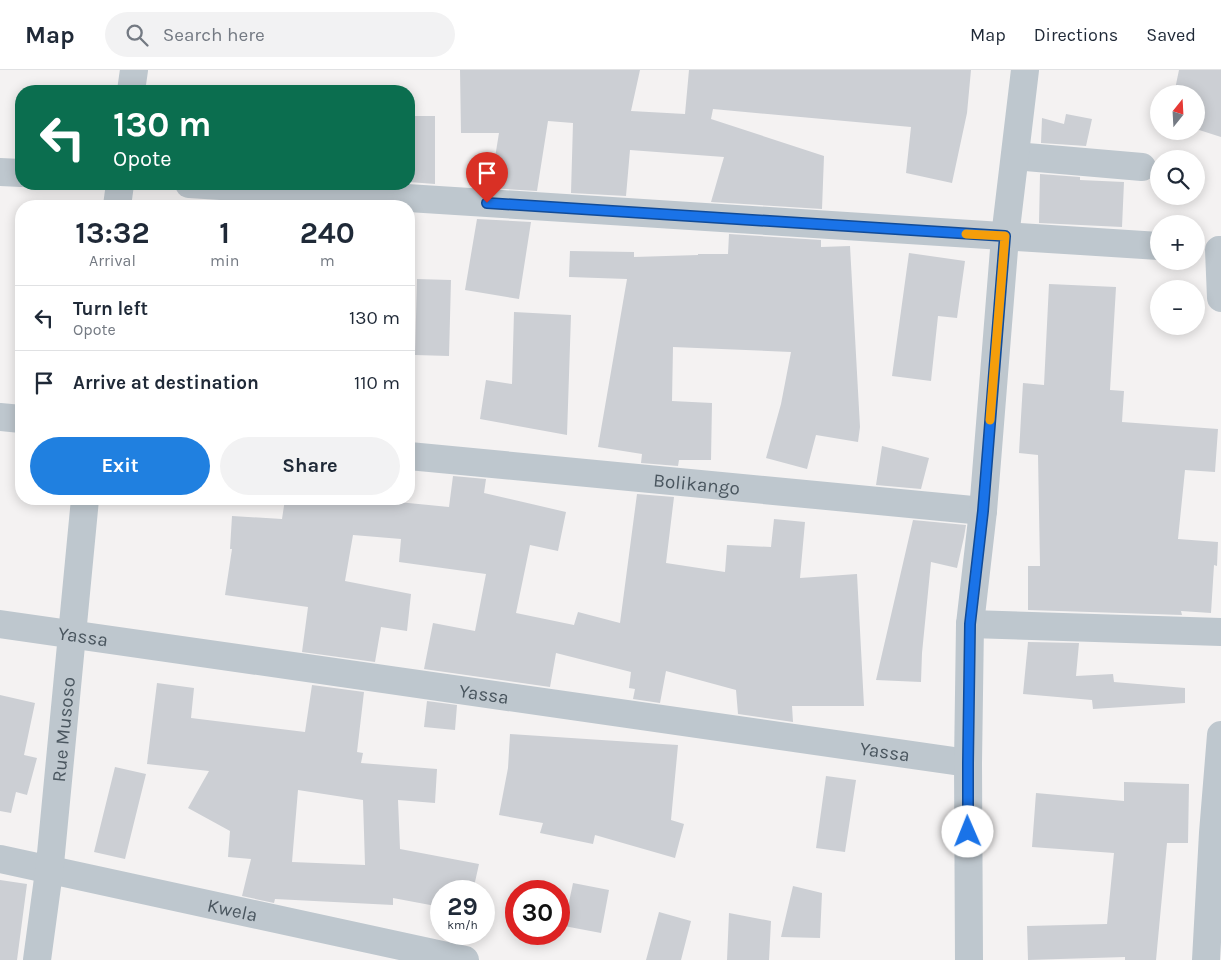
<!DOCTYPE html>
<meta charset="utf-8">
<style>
body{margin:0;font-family:Karla,sans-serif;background:#f2f2f3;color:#1f2937;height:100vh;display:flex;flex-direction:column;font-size:19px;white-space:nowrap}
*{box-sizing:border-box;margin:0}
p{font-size:16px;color:#747a83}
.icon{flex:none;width:28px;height:28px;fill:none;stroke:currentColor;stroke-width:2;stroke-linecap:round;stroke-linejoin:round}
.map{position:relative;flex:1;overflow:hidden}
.details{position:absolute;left:15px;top:130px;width:400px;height:305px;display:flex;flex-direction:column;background:#fff;border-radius:20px;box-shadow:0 2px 12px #0003}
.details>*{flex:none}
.top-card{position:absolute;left:15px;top:15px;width:400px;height:105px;border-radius:20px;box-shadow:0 2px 12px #0003;background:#0b6e4f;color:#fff;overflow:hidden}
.needle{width:32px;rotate:18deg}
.tools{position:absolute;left:1150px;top:15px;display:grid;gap:10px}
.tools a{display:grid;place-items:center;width:55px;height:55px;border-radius:50%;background:#fff;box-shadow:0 2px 12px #0003;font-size:25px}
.speed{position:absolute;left:430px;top:810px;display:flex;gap:10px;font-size:25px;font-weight:700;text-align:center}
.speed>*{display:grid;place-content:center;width:65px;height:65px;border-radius:50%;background:#fff;box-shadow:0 2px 12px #0003;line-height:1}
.speed small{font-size:12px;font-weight:400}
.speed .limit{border:8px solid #d22;background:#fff;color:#111}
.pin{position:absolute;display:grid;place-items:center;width:42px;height:42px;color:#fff;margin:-51px -21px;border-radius:50% 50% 50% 0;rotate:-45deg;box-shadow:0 0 5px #0007}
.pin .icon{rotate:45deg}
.me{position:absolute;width:55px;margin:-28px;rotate:359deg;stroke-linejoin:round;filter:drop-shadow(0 0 4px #0008)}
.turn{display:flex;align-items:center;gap:18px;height:105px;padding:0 15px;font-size:22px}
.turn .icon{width:65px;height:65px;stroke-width:2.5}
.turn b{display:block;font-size:35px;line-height:42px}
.eta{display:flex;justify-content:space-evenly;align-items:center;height:85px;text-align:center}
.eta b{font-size:30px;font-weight:700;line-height:35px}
.action{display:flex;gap:10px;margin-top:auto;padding:10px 15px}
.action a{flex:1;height:58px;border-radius:30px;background:#2080e0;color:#fff;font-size:20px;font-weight:700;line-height:58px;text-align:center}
.action a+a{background:#f2f2f3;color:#1f2937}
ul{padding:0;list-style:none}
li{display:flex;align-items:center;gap:15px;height:65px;padding:0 15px;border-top:1px solid #e0e1e3}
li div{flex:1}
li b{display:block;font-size:19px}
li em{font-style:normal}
header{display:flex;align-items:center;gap:30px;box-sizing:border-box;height:70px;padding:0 25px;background:#fff;border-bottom:1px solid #e0e1e3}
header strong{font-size:24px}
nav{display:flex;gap:28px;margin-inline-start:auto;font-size:18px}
.search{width:350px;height:45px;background:#f2f2f3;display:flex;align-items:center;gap:12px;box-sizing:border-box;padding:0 18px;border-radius:28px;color:#747a83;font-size:19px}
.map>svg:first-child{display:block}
.building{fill:#cccfd4;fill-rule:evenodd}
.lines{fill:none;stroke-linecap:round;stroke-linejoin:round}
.minor{stroke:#bec7ce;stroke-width:28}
.route-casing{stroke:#114b97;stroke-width:12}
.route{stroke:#1a73e8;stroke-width:9}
.slow{stroke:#f59e0b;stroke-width:9}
.labels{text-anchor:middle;stroke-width:4.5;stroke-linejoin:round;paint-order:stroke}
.street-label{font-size:19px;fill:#4a565f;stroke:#fff}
</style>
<header>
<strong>Map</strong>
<div class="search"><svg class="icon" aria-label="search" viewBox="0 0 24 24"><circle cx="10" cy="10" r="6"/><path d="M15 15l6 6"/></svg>Search here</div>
<nav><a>Map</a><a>Directions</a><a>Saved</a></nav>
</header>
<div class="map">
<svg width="1221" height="890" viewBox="0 0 1221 890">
<rect width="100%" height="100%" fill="#f4f2f2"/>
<!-- building -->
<path class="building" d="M 460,0 L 640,0 L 631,41 L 685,44 L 689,0 L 971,0 L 967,43 L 952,113 L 906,103 L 911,57 L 713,39 L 711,49 L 824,86 L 822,139 L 711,132 L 724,87 L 630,80 L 626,126 L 571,123 L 573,53 L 548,51 L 537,121 L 490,118 L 499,63 L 461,63 Z
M 1179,0 L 1221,0 L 1221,67 L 1196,59 L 1196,24 L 1174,24 Z
M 1066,44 L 1092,49 L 1086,76 L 1041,73 L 1042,48 L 1064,54 Z
M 409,46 L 435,46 L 435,114 L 409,112 Z
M 1040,104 L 1080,107 L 1080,110 L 1124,112 L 1122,157 L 1039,153 Z
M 477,149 L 531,152 L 519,229 L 465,220 Z
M 729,164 L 821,170 L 821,177 L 850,176 L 860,357 L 858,372 L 816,365 L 807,399 L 766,388 L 781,334 L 791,282 L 673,277 L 672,331 L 712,333 L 711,390 L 679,390 L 678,396 L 641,393 L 642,384 L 598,377 L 627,209 L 569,207 L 570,181 L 634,182 L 634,187 L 698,185 L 698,184 L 728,184 Z
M 909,183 L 965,191 L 957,248 L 938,246 L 931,311 L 892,306 Z
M 417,209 L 451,210 L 449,286 L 415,285 Z
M 1049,214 L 1116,217 L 1110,320 L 1124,321 L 1122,352 L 1218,359 L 1215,402 L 1185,400 L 1178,469 L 1218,472 L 1217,496 L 1214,495 L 1211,543 L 1181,541 L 1182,545 L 1028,540 L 1028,496 L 1040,496 L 1038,385 L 1019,383 L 1021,347 L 1023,313 L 1044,315 Z
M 514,242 L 571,245 L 567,365 L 480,349 L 486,310 L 512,314 Z
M 882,376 L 929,388 L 921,419 L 876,415 Z
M 453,406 L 486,409 L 484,423 L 566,442 L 558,481 L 530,475 L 516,543 L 574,555 L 578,542 L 620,553 L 637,424 L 674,427 L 666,493 L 725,502 L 727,475 L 771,477 L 774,449 L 805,452 L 800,508 L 857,504 L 864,636 L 792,636 L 793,652 L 738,644 L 736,620 L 666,601 L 660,633 L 633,629 L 635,619 L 629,618 L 631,602 L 556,583 L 550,617 L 424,599 L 433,553 L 475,561 L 486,504 L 399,492 L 401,469 L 353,465 L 345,511 L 411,524 L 407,561 L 381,557 L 375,592 L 302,582 L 308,537 L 225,525 L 232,479 L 230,479 L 232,446 L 282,449 L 285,429 L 398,429 L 398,432 L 449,437 Z
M 913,450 L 966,455 L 964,467 L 957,498 L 931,492 L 922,583 L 921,612 L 876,610 Z
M 1028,572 L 1079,573 L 1076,606 L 1113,604 L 1114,612 L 1185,618 L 1185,633 L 1093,639 L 1092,630 L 1023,624 Z
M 157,613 L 194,618 L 191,648 L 305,662 L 312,615 L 364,622 L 357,682 L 363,683 L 361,693 L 437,699 L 435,733 L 398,730 L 400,779 L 479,794 L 473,821 L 441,821 L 441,837 L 393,828 L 393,835 L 275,829 L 274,833 L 242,826 L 251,789 L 228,787 L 230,761 L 188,738 L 209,701 L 147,694 ZM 298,720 L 363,730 L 365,795 L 292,792 Z
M 0,625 L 35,633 L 24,685 L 37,688 L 27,725 L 16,722 L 11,743 L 0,741 Z
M 427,631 L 457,635 L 455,660 L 424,657 Z
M 510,664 L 678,675 L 671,750 L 684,754 L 675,788 L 595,765 L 593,774 L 540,763 L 543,753 L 499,745 L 508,698 Z
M 115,697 L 146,704 L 125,789 L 94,782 Z
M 826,706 L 856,710 L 845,782 L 816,778 Z
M 1124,712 L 1189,714 L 1188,773 L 1167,773 L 1156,890 L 1125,890 L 1125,887 L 1028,890 L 1027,856 L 1107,854 L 1114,783 L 1032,777 L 1036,723 L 1124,731 Z
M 0,810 L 27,814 L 17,890 L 0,890 Z
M 573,813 L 609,820 L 601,863 L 564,856 Z
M 793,816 L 822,823 L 820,868 L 781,867 Z
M 659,842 L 691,851 L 681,890 L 646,890 Z
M 729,843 L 771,851 L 769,890 L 727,890 Z"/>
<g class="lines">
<!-- minor -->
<g class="minor">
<path d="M 131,21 L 134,0"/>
<path d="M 1015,86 L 1142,97"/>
<path d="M 0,102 L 21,103"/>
<path d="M 189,114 L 1159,176"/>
<path d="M 117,136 L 120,114"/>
<path d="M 1219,180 L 1221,228"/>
<path d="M 0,347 L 21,349"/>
<path id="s1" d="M 409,386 L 983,441"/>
<path id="s2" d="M 0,554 L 968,693"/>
<path d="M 970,554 L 1221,562"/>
<path id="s3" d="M 0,789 L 465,890"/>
<path id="s4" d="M 37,890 L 50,794 L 85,429"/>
<path d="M 969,890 L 968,693 L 970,554 L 983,441 L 1005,167 L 1025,0"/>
<path d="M 1206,890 L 1213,763 L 1221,665"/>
</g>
</g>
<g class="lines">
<defs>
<path id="route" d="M 487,133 L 1005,166 L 983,441 L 970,554 L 968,693 L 968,762"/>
</defs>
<!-- route casing -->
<use href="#route" class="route-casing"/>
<!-- route -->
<use href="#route" class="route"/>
<!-- slow -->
<path class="slow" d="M 966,164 L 1005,166 L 990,350"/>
</g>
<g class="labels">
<!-- street labels -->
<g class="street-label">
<text dy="7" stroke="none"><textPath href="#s1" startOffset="289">Bolikango</textPath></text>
<text dy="7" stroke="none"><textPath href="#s2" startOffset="84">Yassa</textPath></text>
<text dy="7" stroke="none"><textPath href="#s2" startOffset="489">Yassa</textPath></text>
<text dy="7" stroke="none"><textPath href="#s4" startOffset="232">Rue Musoso</textPath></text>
<text dy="7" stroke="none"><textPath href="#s2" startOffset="894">Yassa</textPath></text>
<text dy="7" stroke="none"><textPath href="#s3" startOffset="238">Kwela</textPath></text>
</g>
</g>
</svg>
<div class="tools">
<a><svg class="needle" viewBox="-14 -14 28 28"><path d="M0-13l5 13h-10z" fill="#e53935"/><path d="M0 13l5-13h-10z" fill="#747a83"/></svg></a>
<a><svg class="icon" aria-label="search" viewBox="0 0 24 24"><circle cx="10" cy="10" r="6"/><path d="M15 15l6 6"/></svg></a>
<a>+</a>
<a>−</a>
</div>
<div class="speed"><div>29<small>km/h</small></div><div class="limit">30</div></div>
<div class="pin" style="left:487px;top:133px;background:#d93025"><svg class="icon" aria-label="arrive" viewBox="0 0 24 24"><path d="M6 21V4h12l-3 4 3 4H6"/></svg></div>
<svg class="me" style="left:968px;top:762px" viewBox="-20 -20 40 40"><circle r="19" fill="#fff"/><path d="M0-13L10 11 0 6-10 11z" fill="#1a73e8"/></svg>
<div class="top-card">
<div class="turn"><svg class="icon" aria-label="left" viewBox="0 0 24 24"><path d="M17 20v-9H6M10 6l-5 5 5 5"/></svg><div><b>130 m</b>Opote</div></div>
</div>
<section class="details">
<div class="eta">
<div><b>13:32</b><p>Arrival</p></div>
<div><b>1</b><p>min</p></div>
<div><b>240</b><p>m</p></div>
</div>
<ul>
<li><svg class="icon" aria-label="left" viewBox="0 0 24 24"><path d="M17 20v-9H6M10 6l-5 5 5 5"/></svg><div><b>Turn left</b><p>Opote</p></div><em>130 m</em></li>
<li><svg class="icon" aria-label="arrive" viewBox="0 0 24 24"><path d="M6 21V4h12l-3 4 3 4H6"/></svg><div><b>Arrive at destination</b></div><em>110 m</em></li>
</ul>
<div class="action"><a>Exit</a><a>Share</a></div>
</section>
</div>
